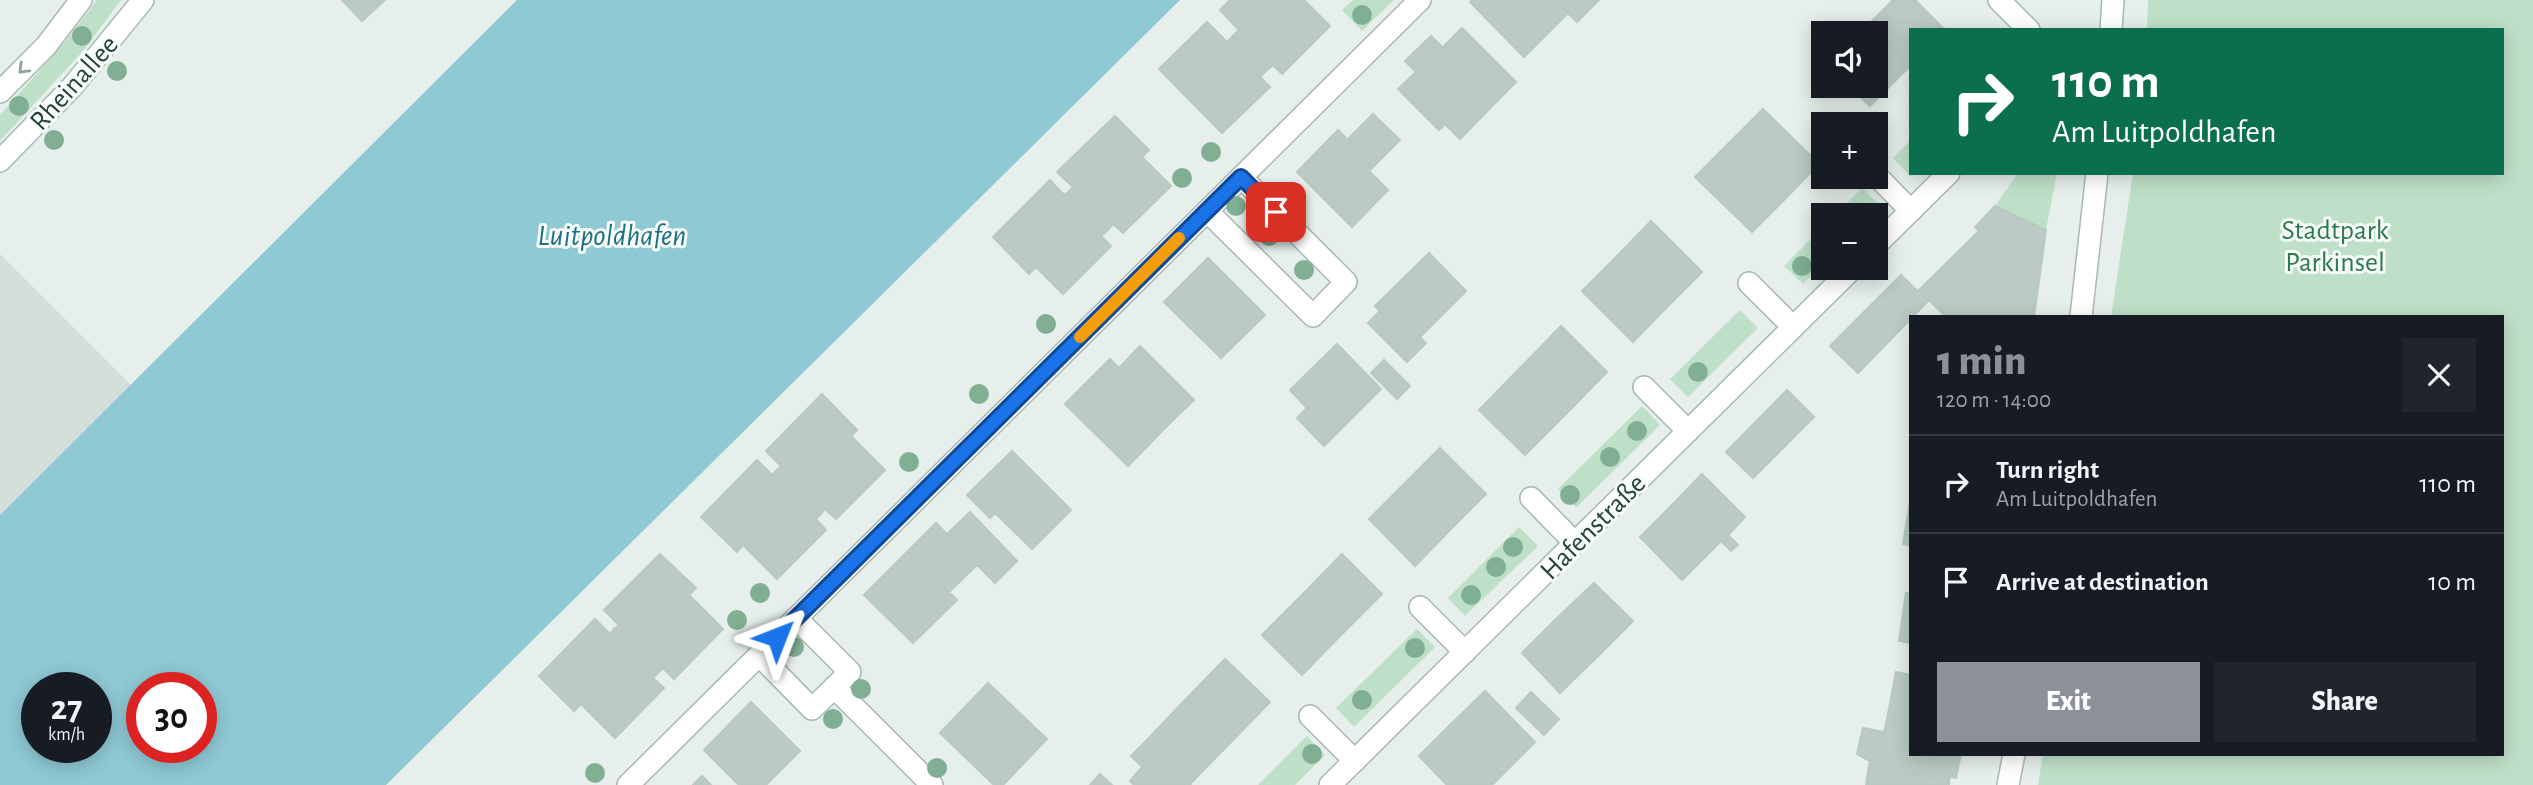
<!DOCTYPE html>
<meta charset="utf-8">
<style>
body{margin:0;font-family:"Alegreya Sans",sans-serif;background:#20242c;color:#f1f3f6;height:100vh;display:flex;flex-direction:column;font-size:26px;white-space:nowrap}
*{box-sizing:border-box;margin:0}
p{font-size:23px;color:#9ea1a6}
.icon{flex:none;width:38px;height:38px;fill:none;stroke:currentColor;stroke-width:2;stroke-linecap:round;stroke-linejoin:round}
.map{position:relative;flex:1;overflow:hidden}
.sheet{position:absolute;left:1909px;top:315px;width:595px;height:441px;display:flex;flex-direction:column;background:#171b24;border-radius:0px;box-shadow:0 4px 18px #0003}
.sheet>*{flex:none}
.guide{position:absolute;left:1909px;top:28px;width:595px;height:147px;border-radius:0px;box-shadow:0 4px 18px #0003;background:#0b6e4f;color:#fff;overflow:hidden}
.buttons{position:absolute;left:1811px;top:21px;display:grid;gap:14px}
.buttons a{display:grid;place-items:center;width:77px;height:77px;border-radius:0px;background:#171b24;box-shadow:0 4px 18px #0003;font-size:35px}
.speed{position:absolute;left:21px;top:672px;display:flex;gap:14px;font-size:35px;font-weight:700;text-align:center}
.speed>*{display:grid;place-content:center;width:91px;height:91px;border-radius:50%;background:#171b24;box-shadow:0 4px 18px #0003;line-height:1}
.speed small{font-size:18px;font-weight:400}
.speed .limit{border:10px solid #d22;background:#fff;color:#111}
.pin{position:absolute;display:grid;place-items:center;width:60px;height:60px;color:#fff;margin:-30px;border-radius:14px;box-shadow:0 4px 10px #0006}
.me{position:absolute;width:77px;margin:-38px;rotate:45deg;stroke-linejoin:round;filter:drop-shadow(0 0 5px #0008)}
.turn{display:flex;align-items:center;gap:24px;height:147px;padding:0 28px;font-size:32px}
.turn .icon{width:91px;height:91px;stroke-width:2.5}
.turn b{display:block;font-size:49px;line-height:60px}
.round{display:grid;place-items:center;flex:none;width:74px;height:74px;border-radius:0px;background:#20242c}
.headline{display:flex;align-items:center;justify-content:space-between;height:119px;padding:0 28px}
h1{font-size:42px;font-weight:800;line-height:52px;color:#8c9099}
.action{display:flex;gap:14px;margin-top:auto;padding:14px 28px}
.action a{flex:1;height:80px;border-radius:0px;background:#8c9099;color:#fff;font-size:28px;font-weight:800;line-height:80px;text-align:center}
.action a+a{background:#20242c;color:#f1f3f6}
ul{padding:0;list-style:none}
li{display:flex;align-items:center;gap:21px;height:98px;padding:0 28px;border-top:2px solid #363941}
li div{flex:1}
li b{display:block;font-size:26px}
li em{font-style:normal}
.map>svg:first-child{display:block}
.built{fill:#d4dfda}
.green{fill:#bfe0c8}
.water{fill:#8ec9d4;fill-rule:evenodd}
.building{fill:#bbcac4;stroke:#b8c9c2;stroke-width:2}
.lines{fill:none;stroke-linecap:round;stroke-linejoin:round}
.lane-casing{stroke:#a8b8b2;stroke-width:24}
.street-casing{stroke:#a8b8b2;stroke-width:24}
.secondary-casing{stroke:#a4bbb3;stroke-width:24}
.lane{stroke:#fff;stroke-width:21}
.street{stroke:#fff;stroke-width:21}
.secondary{stroke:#fff;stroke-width:21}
.tree{fill:#80af93}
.oneway{stroke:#92a09c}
.route-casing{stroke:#114b97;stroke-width:18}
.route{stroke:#1a73e8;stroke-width:12}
.slow{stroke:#f59e0b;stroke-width:12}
.labels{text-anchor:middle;stroke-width:6;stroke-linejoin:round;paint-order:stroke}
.street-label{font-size:28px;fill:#24423a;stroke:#f7fbf9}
.park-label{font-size:28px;fill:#2d7a4b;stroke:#f7fbf9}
.water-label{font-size:30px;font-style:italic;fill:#1c6f80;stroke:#f7fbf9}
</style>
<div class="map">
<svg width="2533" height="785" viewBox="0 0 2533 785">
<rect width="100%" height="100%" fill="#e6efeb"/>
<!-- built -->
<path class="built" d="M 0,254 L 131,385 L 0,515 Z"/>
<!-- green -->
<path class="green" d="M 97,0 L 121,0 L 83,51 L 0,141 L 0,115 L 66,41 Z
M 1353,0 L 1394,0 L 1362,31 L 1342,10 Z
M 2148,0 L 2533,0 L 2533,785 L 2038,785 L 2043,754 L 2502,754 L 2502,317 L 2111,317 L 2133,173 L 2502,173 L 2502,30 L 2147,30 Z
M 1911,140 L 1911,173 L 1915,173 L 1911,177 L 1893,158 Z
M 2018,173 L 2057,173 L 2046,230 L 1995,206 Z
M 1862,188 L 1881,207 L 1872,215 L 1835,215 Z
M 1823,227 L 1823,263 L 1803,284 L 1784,266 Z
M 1740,310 L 1758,328 L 1688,397 L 1670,379 Z
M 1642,406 L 1660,425 L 1576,508 L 1558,489 Z
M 1519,527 L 1538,546 L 1465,616 L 1448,598 Z
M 1417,629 L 1435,647 L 1354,727 L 1336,708 Z
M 1307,736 L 1325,755 L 1295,785 L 1258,785 Z"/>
<!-- water -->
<path class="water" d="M 517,0 L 1180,0 L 386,785 L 0,785 L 0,515 ZM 37,688 L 96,688 L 96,747 L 37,747 ZM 142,688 L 201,688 L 201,747 L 142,747 Z"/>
<!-- building -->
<path class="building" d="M 342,0 L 385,0 L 362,21 Z
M 1230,0 L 1304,0 L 1330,26 L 1282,74 L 1273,65 L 1266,71 L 1232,37 L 1239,30 L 1220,10 Z
M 1472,0 L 1555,0 L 1568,13 L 1524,57 L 1470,2 Z
M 1555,0 L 1599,0 L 1577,22 Z
M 1893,0 L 1915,0 L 1945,30 L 1911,30 L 1910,66 L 1868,25 Z
M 1207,22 L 1227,42 L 1232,37 L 1266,71 L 1260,77 L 1270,87 L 1222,133 L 1159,69 Z
M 1870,26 L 1910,66 L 1870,106 L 1849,86 L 1876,86 L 1876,33 L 1863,33 Z
M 1462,28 L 1516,82 L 1497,101 L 1443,47 Z
M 1431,36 L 1497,101 L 1460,139 L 1445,124 L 1439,130 L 1398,89 L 1416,72 L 1405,61 Z
M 1763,109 L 1819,164 L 1785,199 L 1729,143 Z
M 1373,114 L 1400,140 L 1374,166 L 1348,139 Z
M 1115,116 L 1149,150 L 1142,157 L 1171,186 L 1123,233 L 1113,224 L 1107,231 L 1068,192 L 1073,187 L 1057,172 Z
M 1338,130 L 1374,166 L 1369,171 L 1388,190 L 1352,227 L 1297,172 Z
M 1729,143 L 1785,199 L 1752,232 L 1695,177 Z
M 1050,180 L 1064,195 L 1068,192 L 1107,231 L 1101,236 L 1111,246 L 1063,294 L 1036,267 L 1029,274 L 993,237 Z
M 1995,206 L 2046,230 L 2034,317 L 1946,317 L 1919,290 L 1979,231 L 1975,227 Z
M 1651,221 L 1702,272 L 1669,305 L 1618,255 Z
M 1429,253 L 1466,291 L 1413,344 L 1375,306 Z
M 1618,255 L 1669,305 L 1633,342 L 1582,291 Z
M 1208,258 L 1265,315 L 1221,358 L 1164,302 Z
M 1901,275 L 1928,301 L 1858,373 L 1830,346 Z
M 1380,311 L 1413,344 L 1420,337 L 1426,343 L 1407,362 L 1368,323 Z
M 1561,326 L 1607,372 L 1566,414 L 1520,368 Z
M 1337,344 L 1381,389 L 1324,446 L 1297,418 L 1307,408 L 1290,390 Z
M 1140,346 L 1194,400 L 1172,421 L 1119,368 Z
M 1110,359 L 1172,421 L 1128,466 L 1065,404 Z
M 1384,360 L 1410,386 L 1397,399 L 1371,373 Z
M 1520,368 L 1566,414 L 1525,455 L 1479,410 Z
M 1787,390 L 1814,417 L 1753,478 L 1726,452 Z
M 822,394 L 857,430 L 851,436 L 885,470 L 836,519 L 825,509 L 821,514 L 776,471 L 781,466 L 766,451 Z
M 1440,448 L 1486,494 L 1451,529 L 1404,484 Z
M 1012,451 L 1071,510 L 1032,549 L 995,513 L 990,518 L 967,495 Z
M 757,460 L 772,475 L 776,471 L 821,514 L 816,519 L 826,530 L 777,579 L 743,545 L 737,552 L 701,517 Z
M 1702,474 L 1745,517 L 1728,535 L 1738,545 L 1731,551 L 1721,541 L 1713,549 L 1671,506 Z
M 1404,484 L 1451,529 L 1415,566 L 1369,519 Z
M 1910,502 L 1911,502 L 1911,546 L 1903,544 Z
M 1671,506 L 1713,549 L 1682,580 L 1640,537 Z
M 970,512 L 1017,561 L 995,583 L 947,534 Z
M 936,523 L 977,565 L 949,592 L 908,551 Z
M 908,551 L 957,600 L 913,643 L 864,595 Z
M 660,554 L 696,588 L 689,595 L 723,629 L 674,679 L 663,668 L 658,673 L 614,629 L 619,625 L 604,610 Z
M 1342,554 L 1382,594 L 1342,634 L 1302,595 Z
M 1594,583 L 1633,621 L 1597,657 L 1558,617 Z
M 1906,593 L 1911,594 L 1911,643 L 1899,641 Z
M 1302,595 L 1342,634 L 1302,675 L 1262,635 Z
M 1558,617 L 1597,657 L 1560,693 L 1522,653 Z
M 595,619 L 610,634 L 614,629 L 658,673 L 653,678 L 664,688 L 615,738 L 581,704 L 574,711 L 539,676 Z
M 1225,659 L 1270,702 L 1231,742 L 1186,699 Z
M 1896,672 L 1911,675 L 1911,729 L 1886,724 Z
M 988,683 L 1047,739 L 1003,785 L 994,785 L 940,733 Z
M 1485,691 L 1535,742 L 1502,775 L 1451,724 Z
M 1531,692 L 1559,719 L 1544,735 L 1516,708 Z
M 1186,699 L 1231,742 L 1190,784 L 1145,742 Z
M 751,702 L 800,751 L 766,785 L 739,785 L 704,750 Z
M 1451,724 L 1502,775 L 1492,785 L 1447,785 L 1419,756 Z
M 1886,724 L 1911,729 L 1911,754 L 1961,754 L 1956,778 L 1950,776 L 1949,781 L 1869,765 L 1870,761 L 1857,754 L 1863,728 L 1884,732 Z
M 1145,742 L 1190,784 L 1161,785 L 1131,756 Z
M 1869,765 L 1949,781 L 1949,785 L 1866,785 Z
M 1142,767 L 1161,785 L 1134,785 L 1130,781 Z
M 1100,774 L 1112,785 L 1090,785 Z
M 702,776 L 711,785 L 693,785 Z"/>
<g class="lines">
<defs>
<path id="lane" d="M 1876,175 L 1911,211
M 1749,283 L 1793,327
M 1644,387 L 1688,431
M 1531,498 L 1575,543
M 1420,607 L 1465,652
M 1310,716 L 1355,761"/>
<path id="street" d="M 1999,0 L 2029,30
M 2111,30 L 2113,0
M 1207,211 L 1313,316 L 1346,282 L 1241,177
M 1876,245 L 1949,173
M 2081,317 L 2097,173
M 759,655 L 812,709 L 850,672 L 796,618
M 834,687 L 932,785
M 628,785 L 1420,0
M 1330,785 L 1853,268
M 2008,785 L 2014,754"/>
<path id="secondary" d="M 0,92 L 46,46 L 81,0
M 0,161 L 72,87 L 143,0"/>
</defs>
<!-- lane casing -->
<use href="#lane" class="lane-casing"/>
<!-- street casing -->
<use href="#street" class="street-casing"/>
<!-- secondary casing -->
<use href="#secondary" class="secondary-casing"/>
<!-- lane -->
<use href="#lane" class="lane"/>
<!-- street -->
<use href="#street" class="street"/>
<!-- secondary -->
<use href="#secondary" class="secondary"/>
</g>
<!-- trees -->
<g class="tree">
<circle cx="1362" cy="15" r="10"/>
<circle cx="82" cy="36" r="10"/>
<circle cx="117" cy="71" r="10"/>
<circle cx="19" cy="106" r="10"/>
<circle cx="54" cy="140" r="10"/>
<circle cx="1211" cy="152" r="10"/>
<circle cx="1182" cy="178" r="10"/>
<circle cx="1236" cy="206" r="10"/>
<circle cx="1269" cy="236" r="10"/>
<circle cx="1802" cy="266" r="10"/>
<circle cx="1304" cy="270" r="10"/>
<circle cx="1046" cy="324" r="10"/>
<circle cx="1698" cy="372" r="10"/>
<circle cx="979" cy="394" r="10"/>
<circle cx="1637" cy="431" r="10"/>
<circle cx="1610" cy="457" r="10"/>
<circle cx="909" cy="462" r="10"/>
<circle cx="1570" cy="495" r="10"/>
<circle cx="1513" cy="547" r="10"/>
<circle cx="1496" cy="567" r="10"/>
<circle cx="760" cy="593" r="10"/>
<circle cx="1471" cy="595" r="10"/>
<circle cx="737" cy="620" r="10"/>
<circle cx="794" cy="647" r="10"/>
<circle cx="1415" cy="648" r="10"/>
<circle cx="861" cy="689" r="10"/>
<circle cx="1362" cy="700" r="10"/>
<circle cx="833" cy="719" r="10"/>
<circle cx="1312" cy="754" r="10"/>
<circle cx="937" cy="768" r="10"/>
<circle cx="595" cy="773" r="10"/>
</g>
<!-- one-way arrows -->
<defs><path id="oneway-chevron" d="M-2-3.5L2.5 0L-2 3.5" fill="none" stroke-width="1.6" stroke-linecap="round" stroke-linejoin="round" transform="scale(1.75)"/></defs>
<use class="oneway" href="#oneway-chevron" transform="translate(23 69) rotate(135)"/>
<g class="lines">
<defs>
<path id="route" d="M 777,637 L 1241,177 L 1276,212"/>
</defs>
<!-- route casing -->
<use href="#route" class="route-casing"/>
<!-- route -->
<use href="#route" class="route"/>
<!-- slow -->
<path class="slow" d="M 1080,337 L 1179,238"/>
</g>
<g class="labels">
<!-- street labels -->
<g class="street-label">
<text transform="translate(73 82) rotate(-48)" y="10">Rheinallee</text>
<text transform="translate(1592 526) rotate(-45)" y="10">Hafenstraße</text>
</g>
<!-- park labels -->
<g class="park-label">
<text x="2335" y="239">Stadtpark<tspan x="2335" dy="32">Parkinsel</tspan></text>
</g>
<!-- water labels -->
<g class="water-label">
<text x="612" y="245">Luitpoldhafen</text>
</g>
</g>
</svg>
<div class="buttons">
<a><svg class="icon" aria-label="sound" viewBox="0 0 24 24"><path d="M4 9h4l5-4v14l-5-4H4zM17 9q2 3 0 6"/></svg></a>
<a>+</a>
<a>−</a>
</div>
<div class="speed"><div>27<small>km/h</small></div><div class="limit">30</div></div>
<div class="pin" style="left:1276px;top:212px;background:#d93025"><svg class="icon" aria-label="arrive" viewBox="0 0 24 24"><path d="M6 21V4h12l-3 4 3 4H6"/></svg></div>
<svg class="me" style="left:777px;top:637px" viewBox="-20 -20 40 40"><path d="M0-17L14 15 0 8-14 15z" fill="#1a73e8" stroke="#fff" stroke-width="4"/></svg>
<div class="guide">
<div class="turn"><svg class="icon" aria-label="right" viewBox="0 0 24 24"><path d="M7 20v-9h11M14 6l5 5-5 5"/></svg><div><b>110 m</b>Am Luitpoldhafen</div></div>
</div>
<section class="sheet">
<div class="headline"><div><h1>1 min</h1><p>120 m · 14:00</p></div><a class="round"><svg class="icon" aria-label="close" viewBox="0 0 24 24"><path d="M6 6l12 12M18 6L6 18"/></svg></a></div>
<ul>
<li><svg class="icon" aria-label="right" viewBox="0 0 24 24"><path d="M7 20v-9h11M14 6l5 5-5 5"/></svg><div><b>Turn right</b><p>Am Luitpoldhafen</p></div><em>110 m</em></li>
<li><svg class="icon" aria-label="arrive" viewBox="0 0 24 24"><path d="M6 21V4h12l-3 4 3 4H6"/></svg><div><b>Arrive at destination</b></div><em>10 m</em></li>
</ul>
<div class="action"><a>Exit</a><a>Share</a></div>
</section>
</div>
